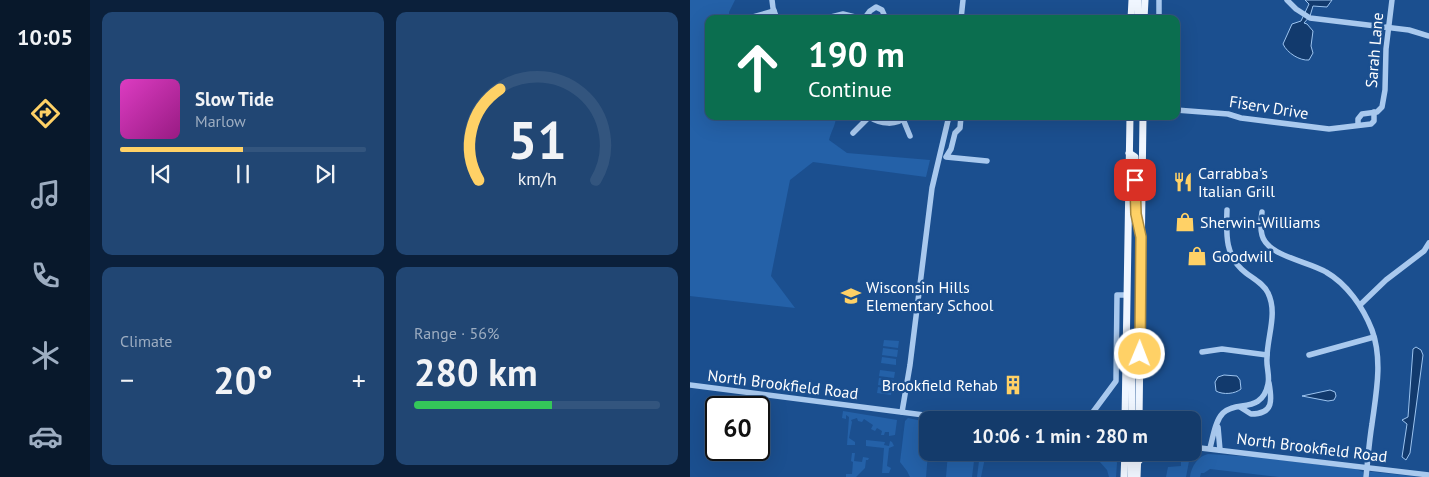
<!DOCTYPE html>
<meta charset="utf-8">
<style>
:root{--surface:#143b6b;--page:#214673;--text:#f1f3f6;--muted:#9dadc1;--line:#33557e;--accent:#ffd166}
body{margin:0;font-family:"PT Sans",sans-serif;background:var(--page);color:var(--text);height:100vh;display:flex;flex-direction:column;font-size:19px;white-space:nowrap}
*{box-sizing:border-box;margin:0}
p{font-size:16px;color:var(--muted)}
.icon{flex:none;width:28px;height:28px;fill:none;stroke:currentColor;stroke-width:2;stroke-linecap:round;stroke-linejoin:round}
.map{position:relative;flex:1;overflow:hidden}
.details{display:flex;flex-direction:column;gap:12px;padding:12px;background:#0b203b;width:600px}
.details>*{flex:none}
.top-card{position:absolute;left:15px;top:15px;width:475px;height:105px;border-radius:10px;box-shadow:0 5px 20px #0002,0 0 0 1px var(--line);background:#0b6e4f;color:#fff;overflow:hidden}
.speed{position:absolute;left:15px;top:396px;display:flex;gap:10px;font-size:25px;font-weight:700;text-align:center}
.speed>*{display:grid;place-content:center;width:65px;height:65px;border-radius:50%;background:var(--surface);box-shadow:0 5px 20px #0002,0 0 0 1px var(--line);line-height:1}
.speed .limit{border:2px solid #111;border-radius:8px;background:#fff;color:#111}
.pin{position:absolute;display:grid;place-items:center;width:42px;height:42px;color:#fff;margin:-21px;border-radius:10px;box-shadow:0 2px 8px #0006}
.me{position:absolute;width:55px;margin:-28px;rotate:1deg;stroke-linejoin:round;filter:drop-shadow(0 0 4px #0008)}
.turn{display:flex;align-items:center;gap:18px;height:105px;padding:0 20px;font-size:22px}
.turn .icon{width:65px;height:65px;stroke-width:2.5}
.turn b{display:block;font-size:35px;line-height:42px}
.big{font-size:38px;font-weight:700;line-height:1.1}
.details .tile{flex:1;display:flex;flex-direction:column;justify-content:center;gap:8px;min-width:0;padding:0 18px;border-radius:10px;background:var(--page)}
.details .dial{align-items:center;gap:0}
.dial svg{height:130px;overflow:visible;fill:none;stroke:var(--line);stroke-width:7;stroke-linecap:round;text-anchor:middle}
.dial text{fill:var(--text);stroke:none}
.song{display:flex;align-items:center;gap:15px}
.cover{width:60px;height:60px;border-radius:8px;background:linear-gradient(135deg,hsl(310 70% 55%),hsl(310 70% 35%))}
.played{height:5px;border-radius:2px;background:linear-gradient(90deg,var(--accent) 50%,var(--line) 50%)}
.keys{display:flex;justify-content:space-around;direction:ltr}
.heat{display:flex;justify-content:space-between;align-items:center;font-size:28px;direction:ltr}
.charge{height:8px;border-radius:4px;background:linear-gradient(90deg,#34c759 56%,var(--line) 0)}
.details .tiles{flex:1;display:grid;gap:12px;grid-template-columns:repeat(2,1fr)}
.trip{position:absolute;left:229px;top:411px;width:282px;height:50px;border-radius:10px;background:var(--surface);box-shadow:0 5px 20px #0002,0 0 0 1px var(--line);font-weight:700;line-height:50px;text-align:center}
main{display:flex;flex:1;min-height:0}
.dock{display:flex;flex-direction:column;width:90px;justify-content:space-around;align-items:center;background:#08182b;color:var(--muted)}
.dock .icon{width:35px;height:35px}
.dock .on{color:var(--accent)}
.dock b{font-size:22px;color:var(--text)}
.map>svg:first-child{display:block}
.green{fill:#2461a8}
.water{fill:#123a6d;stroke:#9cc4f0}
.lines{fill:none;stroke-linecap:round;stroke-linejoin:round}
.minor{stroke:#a9c9ee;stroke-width:5.5}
.major{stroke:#f0f6ff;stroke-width:7}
.route-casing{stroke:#a68842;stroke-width:12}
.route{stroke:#ffd166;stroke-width:9}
.labels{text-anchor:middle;stroke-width:5;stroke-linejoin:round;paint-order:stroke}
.street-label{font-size:16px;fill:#fff;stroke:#1b4f8f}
.poi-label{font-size:16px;fill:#fff;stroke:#1b4f8f;text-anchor:start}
</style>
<main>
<nav class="dock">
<b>10:05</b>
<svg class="icon on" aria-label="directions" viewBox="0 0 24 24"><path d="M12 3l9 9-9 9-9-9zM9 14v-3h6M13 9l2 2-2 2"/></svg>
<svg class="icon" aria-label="music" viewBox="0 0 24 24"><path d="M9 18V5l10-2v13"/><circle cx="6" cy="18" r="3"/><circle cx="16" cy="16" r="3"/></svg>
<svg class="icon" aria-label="phone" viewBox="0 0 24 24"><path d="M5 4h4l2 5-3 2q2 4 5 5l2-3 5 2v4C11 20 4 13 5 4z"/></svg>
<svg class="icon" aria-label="climate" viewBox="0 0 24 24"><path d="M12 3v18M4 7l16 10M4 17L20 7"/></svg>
<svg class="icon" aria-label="car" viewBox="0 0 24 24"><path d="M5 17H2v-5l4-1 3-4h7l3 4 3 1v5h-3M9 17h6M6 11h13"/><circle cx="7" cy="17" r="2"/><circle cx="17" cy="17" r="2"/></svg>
</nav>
<section class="details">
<div class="tiles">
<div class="tile">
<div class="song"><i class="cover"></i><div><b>Slow Tide</b><p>Marlow</p></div></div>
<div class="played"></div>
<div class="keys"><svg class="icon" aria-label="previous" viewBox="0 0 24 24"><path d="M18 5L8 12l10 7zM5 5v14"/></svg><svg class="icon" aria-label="pause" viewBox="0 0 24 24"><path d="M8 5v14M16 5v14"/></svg><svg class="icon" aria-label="next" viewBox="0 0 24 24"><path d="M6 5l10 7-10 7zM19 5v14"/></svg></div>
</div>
<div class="tile dial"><svg viewBox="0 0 100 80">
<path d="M14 69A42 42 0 1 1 86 69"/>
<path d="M14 69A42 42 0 0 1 27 13" stroke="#ffd166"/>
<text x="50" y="56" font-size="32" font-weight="700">51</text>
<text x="50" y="72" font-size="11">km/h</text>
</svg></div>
<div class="tile"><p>Climate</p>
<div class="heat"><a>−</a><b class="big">20°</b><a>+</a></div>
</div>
<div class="tile"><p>Range · 56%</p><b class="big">280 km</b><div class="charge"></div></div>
</div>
</section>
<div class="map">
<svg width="739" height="477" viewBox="0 0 739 477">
<rect width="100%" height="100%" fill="#1b4f8f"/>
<!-- green -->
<g class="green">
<path d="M0,0H45L39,12V19H19V116H146C146,125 141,131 139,140L157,153L240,160L236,177L123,162L100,180L81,276L105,308L0,296Z"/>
<path d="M194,340L209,341L208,348L193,346Z"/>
<path d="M193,348L208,350L207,357L192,355Z"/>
<path d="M192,357L206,359V365L191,363Z"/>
<path d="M190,370L205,372L204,378L189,376Z"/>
<path d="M189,378L204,380L203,387L188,385Z"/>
<path d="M188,387L202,389L201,395L187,393Z"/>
<path d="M153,411L207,420L205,435L199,436V432H195L194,435H191L192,431L187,428L185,431L181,429L183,425L174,419L172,422L168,421L167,418L161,420L162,422L159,438L165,442V445H157L159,417L156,415V419L152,418Z"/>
<path d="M218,418L237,422L238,453L236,477H220L217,471L210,462L215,421Z"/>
<path d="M176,440L195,442L194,445L199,446L200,441L202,442L204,446L199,448L197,466L201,468L199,473H192L194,448L176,446Z"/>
<path d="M162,453H165L164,461L172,462L173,457L179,458L178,460H176L175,468L166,477H156V474H162L163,462L161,461Z"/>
<path d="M258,453H267L266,460L277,461L279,453H285L282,477H256Z"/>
<path d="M290,453H296L291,477H287Z"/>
<path d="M402,453H425L427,463L426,477H419L417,470Z"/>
<path d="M483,453H497L500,456L496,477H476L478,467L491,466V462L482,460Z"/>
<path d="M518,454L566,457L666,469L673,472V477H589L520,469L514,473H511L510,477H500C501,467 508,456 518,454Z"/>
<path d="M680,472H684L730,477H678Z"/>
</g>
<!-- water -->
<g class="water">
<path d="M615,0H642L637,7L623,6L620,16L614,23L617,24L623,31L621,46L623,53L619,60C610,61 597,53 593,44L602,24L611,21L619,4Z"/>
<path d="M726,347L731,350L733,355L720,453L716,460L712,457L717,424L712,420L718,417L723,349Z"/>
<path d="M534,375L547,376L550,380L551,389C545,394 533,395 526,391L525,382L528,377Z"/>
<path d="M640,390L645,392L646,396L644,400L638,401L612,396Z"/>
</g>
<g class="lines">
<!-- minor -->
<g class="minor">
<path d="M82,0L83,8L87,19"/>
<path d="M597,0L606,9L620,18L719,30L739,36"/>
<path d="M63,17L84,11"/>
<path d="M133,19L153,14L173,19"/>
<path d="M174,19L180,11L186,7L192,10L196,19"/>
<path d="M271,19L273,0"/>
<path d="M469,19V0"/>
<path d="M486,110L538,114L551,118L639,129L681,124L684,121V112"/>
<path d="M178,116C191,125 206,126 218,116"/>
<path d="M271,116L270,128L265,133L261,149L256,157L297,161"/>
<path d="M213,119L220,136"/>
<path d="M668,125V119L672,114L687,112L692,107L695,90L696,49L702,0"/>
<path d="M163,133L179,117"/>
<path d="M572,212C571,219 570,228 572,235C577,256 618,261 636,272C657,284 673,307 682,330C693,360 686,394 682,424C679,442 678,459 676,477"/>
<path d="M670,305L696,280L734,251L739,243"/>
<path d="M512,352L532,349L577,355"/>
<path d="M619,355L684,337"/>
<path d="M0,385L273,420"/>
<path d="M550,407L561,414C584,414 582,400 579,383"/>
<path d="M212,412L220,365L242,188L259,116"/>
<path d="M392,417H397L403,412L426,381L427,295H437"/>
<path d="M528,427L530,450"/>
<path d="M502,447L739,475"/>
<path d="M520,448C523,437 525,421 533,413C546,400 572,414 578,384C580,376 576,366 577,358C577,337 588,313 578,293C574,284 564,279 556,273C535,257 536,235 537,210"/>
</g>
<!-- major -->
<g class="major">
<path d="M448,0V19"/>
<path d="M441,19L442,0"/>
<path d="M454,19L455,0"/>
<path d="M439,153L445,157V192L448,222"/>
<path d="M441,338L442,366V420"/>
<path d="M435,420L440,116"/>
<path d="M449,420L453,116"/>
<path d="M447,463L457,452"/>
<path d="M434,477L435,452"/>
<path d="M441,477V452"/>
<path d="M447,477L448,452"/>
</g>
</g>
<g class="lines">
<defs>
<path id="route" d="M445,180L446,214L451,237L450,354"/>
</defs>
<!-- route casing -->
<use href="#route" class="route-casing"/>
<!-- route -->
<use href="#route" class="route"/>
</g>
<!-- icons -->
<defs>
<symbol id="restaurant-bare" viewBox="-9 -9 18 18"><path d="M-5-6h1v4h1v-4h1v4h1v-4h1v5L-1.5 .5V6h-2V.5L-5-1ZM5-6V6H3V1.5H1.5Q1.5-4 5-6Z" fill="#ffd166" stroke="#1b4f8f" stroke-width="2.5" paint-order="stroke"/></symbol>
<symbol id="shop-bare" viewBox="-9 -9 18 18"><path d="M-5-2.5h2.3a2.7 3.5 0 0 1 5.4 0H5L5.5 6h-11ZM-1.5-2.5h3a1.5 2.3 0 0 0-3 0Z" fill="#ffd166" stroke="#1b4f8f" stroke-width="2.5" paint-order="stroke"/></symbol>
<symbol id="school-bare" viewBox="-9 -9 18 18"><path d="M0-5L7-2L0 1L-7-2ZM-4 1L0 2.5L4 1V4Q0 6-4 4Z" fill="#ffd166" stroke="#1b4f8f" stroke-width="2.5" paint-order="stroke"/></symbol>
<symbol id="building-bare" viewBox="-9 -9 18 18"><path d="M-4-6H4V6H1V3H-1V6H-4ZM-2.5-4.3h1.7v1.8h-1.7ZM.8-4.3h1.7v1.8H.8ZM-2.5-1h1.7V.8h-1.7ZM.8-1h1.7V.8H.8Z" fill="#ffd166" stroke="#1b4f8f" stroke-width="2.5" paint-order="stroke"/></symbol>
</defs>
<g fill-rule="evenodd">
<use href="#restaurant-bare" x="479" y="168" width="28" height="28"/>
<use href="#shop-bare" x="481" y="208" width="28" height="28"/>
<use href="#shop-bare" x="493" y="242" width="28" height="28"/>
<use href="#school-bare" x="147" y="282" width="28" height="28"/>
<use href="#building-bare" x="309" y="371" width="28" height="28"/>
</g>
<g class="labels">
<!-- street labels -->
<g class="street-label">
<text transform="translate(684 50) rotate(-85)" y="6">Sarah Lane</text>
<text transform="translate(579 107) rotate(9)" y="6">Fiserv Drive</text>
<text transform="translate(93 384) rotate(7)" y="6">North Brookfield Road</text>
<text transform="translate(622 447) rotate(7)" y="6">North Brookfield Road</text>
</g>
<!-- poi labels -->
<g class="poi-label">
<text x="508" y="179">Carrabba's<tspan x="508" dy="18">Italian Grill</tspan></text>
<text x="510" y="228">Sherwin-Williams</text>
<text x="522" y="262">Goodwill</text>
<text x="176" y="293">Wisconsin Hills<tspan x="176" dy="18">Elementary School</tspan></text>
<text x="308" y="391" text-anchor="end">Brookfield Rehab</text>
</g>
</g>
</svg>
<div class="speed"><div class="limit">60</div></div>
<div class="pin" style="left:445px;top:180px;background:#d93025"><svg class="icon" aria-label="arrive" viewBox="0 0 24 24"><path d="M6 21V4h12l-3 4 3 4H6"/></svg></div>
<svg class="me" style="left:450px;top:354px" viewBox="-20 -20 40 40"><circle r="17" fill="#ffd166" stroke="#fff" stroke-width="3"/><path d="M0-11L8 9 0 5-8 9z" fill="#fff"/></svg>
<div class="trip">10:06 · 1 min · 280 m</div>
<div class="top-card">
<div class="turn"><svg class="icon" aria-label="ahead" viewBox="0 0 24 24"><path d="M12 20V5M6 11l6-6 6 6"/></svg><div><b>190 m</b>Continue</div></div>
</div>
</div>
</main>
